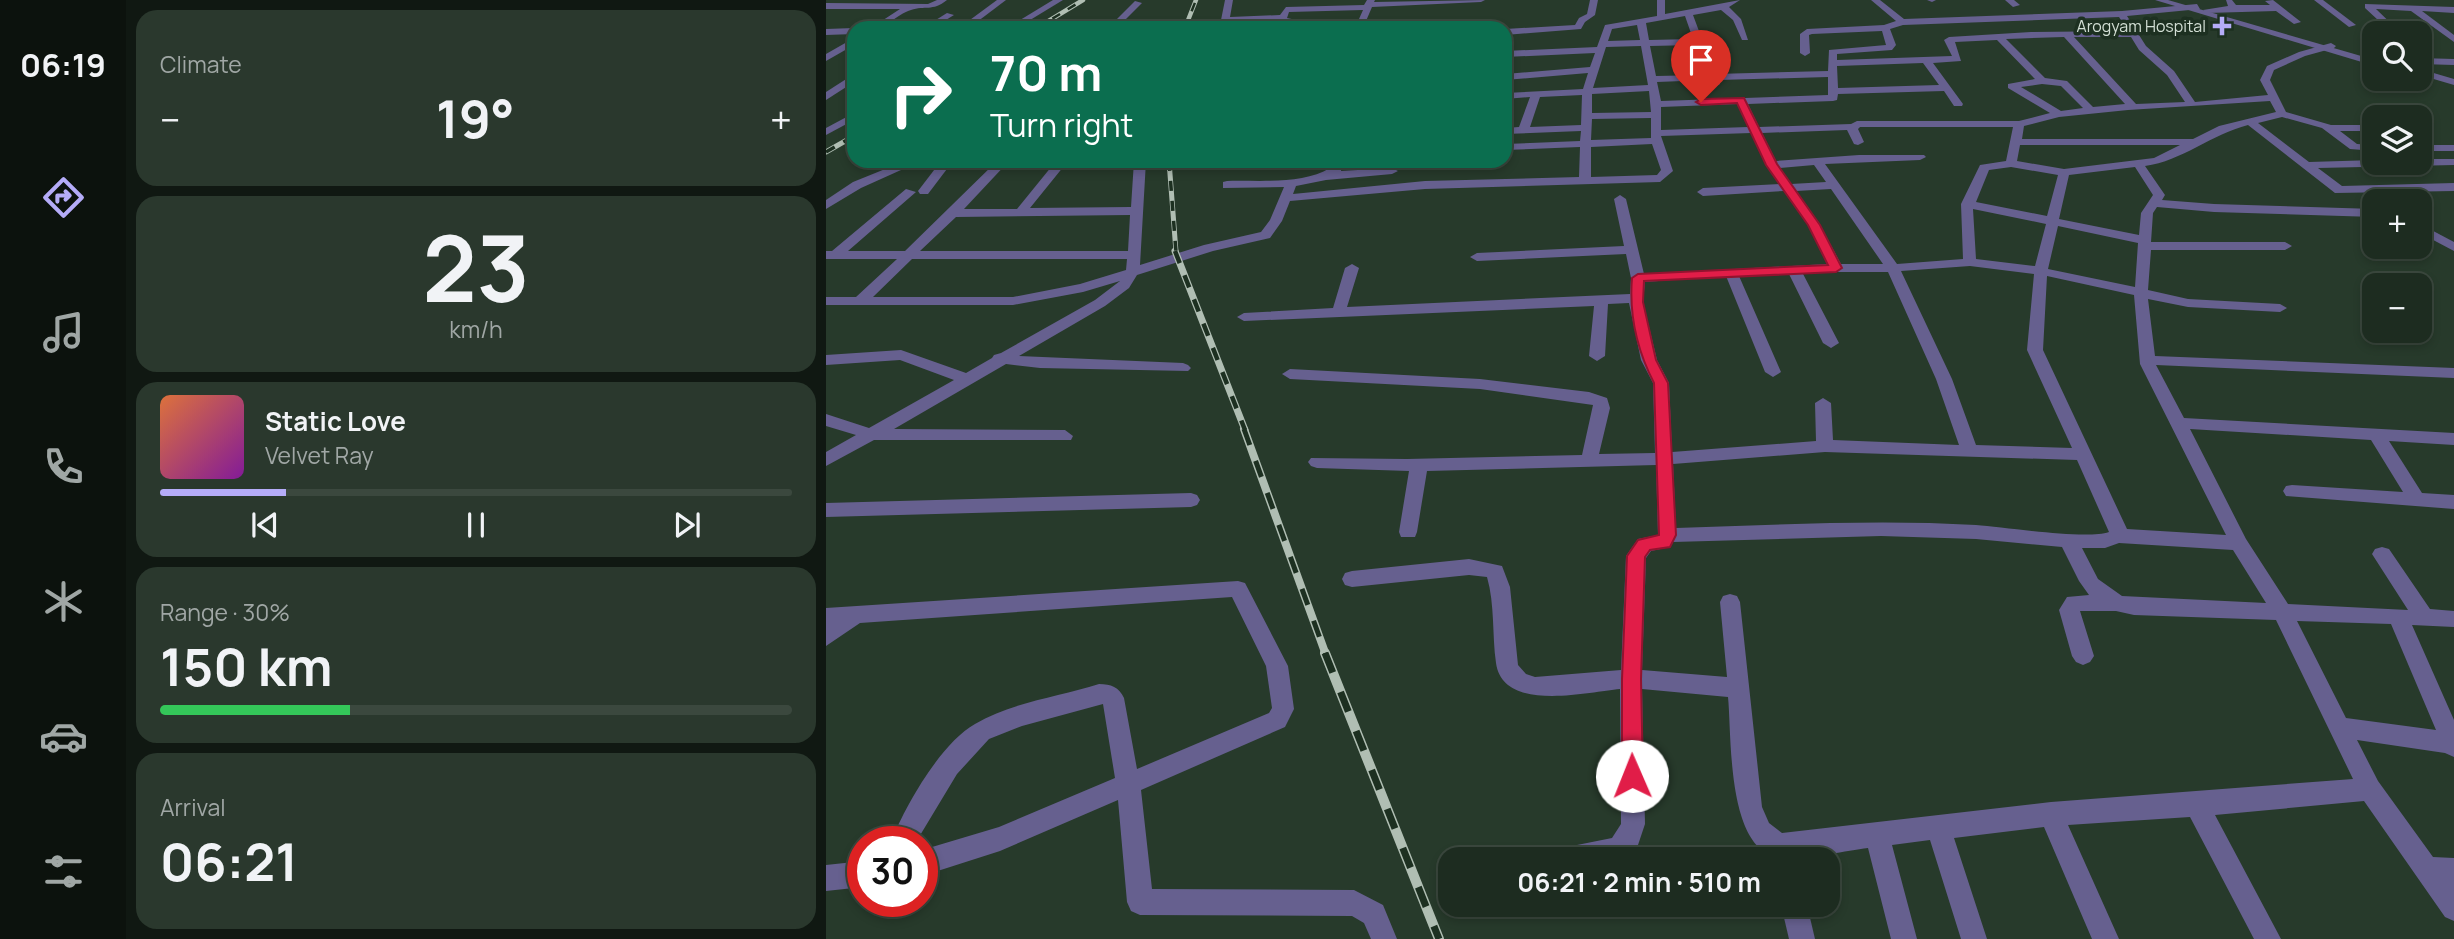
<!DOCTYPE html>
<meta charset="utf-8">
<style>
:root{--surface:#1d2c20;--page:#2a382d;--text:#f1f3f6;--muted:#a0a7a5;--line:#3b483e;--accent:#b5acf8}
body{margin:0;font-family:Manrope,sans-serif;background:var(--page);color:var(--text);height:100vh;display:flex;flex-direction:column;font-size:26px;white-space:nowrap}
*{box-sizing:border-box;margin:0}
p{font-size:23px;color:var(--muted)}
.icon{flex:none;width:38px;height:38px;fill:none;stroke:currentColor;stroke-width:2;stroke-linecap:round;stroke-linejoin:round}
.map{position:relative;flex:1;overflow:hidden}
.panel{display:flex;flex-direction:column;gap:10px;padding:10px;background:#101812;width:700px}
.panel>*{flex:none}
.guide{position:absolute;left:21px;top:21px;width:665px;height:147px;border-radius:21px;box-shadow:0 4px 10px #0003,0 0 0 2px var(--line);background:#0b6e4f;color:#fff;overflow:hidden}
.buttons{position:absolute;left:1536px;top:21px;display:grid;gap:14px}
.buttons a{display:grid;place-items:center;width:70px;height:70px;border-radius:14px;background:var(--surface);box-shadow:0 4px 10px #0003,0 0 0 2px var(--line);font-size:35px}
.speed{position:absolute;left:21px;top:826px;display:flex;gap:14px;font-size:35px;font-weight:700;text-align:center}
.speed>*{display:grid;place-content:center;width:91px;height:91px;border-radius:50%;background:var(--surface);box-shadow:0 4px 10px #0003,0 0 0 2px var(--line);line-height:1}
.speed .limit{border:10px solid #d22;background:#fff;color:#111}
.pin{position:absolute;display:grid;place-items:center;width:60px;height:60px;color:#fff;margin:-72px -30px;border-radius:50% 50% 50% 0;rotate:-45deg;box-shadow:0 0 7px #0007}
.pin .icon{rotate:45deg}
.me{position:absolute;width:77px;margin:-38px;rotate:359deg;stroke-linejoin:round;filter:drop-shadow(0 0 5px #0008)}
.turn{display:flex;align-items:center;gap:24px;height:147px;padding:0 28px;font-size:32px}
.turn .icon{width:91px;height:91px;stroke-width:2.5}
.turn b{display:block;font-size:49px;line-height:60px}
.big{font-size:52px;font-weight:700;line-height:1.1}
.panel .tile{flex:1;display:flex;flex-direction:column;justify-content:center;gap:10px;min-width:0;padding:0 24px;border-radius:21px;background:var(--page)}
.panel .dial{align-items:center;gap:0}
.dial b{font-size:91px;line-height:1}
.song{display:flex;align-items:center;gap:21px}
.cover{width:84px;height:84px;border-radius:10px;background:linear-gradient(135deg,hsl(20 70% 55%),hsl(290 70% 35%))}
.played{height:7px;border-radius:4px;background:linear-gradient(90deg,var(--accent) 20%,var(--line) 20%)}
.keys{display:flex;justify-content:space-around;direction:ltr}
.heat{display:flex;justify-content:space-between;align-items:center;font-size:38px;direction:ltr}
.charge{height:10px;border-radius:5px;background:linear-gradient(90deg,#34c759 30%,var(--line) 0)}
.trip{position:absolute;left:612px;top:847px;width:402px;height:70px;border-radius:21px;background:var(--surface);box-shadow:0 4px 10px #0003,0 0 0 2px var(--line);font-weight:700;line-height:70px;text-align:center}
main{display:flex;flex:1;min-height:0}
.menu{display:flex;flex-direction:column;width:126px;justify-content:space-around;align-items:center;background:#0c120d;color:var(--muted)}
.menu .icon{width:49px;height:49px}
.menu .selected{color:var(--accent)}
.menu b{font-size:32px;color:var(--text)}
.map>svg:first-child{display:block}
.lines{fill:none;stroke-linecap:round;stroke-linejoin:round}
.minor{fill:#66608f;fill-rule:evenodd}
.tertiary{fill:#66608f;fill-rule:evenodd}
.rail-far4-casing{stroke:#b0beb3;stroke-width:4.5}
.rail-far3-casing{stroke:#b0beb3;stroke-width:5}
.rail-far2-casing{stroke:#b0beb3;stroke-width:7}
.rail-far1-casing{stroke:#b0beb3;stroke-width:8}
.rail-casing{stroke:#b0beb3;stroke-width:10}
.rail-far4{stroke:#1d3021;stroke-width:2.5;stroke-dasharray:9;stroke-linecap:butt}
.rail-far3{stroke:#1d3021;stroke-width:3.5;stroke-dasharray:10;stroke-linecap:butt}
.rail-far2{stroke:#1d3021;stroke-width:4.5;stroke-dasharray:13;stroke-linecap:butt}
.rail-far1{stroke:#1d3021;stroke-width:5;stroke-dasharray:17;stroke-linecap:butt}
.rail{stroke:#1d3021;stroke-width:7;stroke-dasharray:21;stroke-linecap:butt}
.route{fill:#e11d48;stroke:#92132f;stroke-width:2}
.poi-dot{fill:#b5acf8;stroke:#1d3021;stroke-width:2.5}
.labels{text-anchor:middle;stroke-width:7;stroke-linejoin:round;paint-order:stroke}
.far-poi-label{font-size:16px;fill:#d3dfd5;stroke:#1d3021;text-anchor:end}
</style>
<main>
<nav class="menu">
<b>06:19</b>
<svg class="icon selected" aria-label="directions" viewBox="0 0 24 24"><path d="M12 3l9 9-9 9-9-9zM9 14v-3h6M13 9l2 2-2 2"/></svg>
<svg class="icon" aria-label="music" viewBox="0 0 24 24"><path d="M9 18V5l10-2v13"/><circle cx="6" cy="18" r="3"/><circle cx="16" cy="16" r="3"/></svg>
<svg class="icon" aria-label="phone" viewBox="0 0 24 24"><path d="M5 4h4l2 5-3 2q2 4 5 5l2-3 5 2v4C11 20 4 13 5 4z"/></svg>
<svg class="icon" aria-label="climate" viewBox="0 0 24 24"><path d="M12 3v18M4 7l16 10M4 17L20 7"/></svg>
<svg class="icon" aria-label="car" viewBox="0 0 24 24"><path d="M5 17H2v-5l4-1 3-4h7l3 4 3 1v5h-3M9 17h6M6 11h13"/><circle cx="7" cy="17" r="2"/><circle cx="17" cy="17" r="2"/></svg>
<svg class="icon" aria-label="filters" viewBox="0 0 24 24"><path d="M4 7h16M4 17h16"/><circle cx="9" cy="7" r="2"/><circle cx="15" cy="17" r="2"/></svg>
</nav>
<section class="panel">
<div class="tile"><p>Climate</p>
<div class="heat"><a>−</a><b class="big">19°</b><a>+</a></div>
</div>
<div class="tile dial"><b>23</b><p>km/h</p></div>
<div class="tile">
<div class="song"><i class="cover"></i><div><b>Static Love</b><p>Velvet Ray</p></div></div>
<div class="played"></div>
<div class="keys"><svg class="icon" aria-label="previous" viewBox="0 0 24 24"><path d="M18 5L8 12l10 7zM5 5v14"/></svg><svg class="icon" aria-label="pause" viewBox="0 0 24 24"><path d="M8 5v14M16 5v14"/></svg><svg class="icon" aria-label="next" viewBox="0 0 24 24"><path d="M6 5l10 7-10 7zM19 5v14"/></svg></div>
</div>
<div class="tile"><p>Range · 30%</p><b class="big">150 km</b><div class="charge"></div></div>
<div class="tile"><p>Arrival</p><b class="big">06:21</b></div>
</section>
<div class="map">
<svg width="1628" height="939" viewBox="0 0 1628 939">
<rect width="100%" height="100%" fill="#273a2b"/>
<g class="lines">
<!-- minor -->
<g class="minor">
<path d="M111,0H121C106,12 99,5 85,10C69,15 62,28 45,28L74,9H0V3L102,4Z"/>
<path d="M171,0H180L143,28H133Z"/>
<path d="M227,0H237L191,28H181Z"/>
<path d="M399,0H407L404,17L454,15L460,7L538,5L541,0H549L548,2L659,0L655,2L546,7L537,28H529L537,10L463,12L461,18L475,21V28H467V25L452,20L402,22L398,28H390L395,20Z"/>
<path d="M764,0H772L769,15L759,22L755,29L679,35V29L749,25L753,18L761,14Z"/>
<path d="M831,0H839V14L914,0L903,7L915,19L922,40H916L907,20L895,10L867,15L889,74L1002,71L1003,50L1060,45L1056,31L986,34L983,35L984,53L979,56L974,53V34L981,29L1058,25L1070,21L1045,0H1054L1078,19L1296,11L1371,4L1374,9L1301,16L1320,46L1348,71L1369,102L1442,95L1434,80L1441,66L1473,52L1505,43L1510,46L1508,48L1479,56L1448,70L1444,80L1460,112L1505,125H1549V131H1514L1531,144L1549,145V151L1524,149L1496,128L1456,117L1432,123L1483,162L1549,160V163H1594V159H1628V165L1492,168L1516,186L1628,183V191L1509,193L1422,125C1386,134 1356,161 1319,166L1339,195L1336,200L1388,204L1549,209V217L1388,212L1331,207L1327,213L1325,242H1459L1466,246L1459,250H1325L1322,290L1362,299L1454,304L1461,308L1454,312L1362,307L1322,299L1329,356L1628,368V378L1330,365L1358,418L1628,433V445L1563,441L1596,493L1628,495V509L1460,496L1457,491L1460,486L1466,485L1577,492L1545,440L1364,429L1420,539L1462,604L1582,610L1546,554L1549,549L1556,547L1563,549L1604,609L1628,611V627L1586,625L1628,720V757L1619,753L1531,740L1552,781L1607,857L1628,858V921L1619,917L1538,801L1389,815L1455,939H1428L1364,817L1242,825L1293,939H1266L1218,827L1128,838L1161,939H1135L1104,840L1066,845L1091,939H1065L1042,848C1018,851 979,860 956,858C900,854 906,737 902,697L816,689L819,824L811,848L798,859H723L726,850L786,838L795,824L794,689C761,692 677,713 670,663C666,635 669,605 661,577L643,575L526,587L519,585L516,579L519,573L526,571L643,559L676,566L684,587L692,665L700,674L709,677L795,670L800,556L812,539L832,535L830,465L601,471L591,532L589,537H575L573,532L583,471L491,468L485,466L482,462L485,458L581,459L756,455L767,405L654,389L464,379L456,374L464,369L654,379L763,392L781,398L784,408L773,454L829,453L827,383L815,360L803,303L782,304L779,356L771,361L763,356L768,306L418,321L411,317L418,313L507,308L519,268L526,264L533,268L521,307L804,294L805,278L800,254L651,261L644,257L651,253L798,246L788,199L794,195L800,199L818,274L1001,264L982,225L958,191L877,196L871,192L877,188L954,184L940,165L925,133L835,136L847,171L834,182L599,189L464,201L456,221L444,238L387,251L311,275L303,288L279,306L193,356L357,363L362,365L365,368L362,371L214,368L180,364L68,429L239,430L247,436L245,440H48L0,466V452L30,435L0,426V414L43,428L128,380L74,360L0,365V355L75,350L140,373L166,358L168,355L175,353L269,300L294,281L257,292L187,305H0V297H30L71,259H0V251H6L80,189L90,192L22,251H79L171,161H183L138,209H191L230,161H242L204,208L305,207L308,161H320L314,265L378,245L435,232L444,220L458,187L397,188V182L401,181C433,180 476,185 504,168L505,161H517L515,171L566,168L572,171L566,174L500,180L470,186L467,194L599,181L753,177L754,147L679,150V144L754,141L755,131L679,134V128L693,127L704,97L679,99V93L757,89L762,73L679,80V74L764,67L769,53L679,57V51L771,47L779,25L831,16ZM859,16L867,39L823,40L820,23ZM1293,17L1302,31L1205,32L1123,37L1118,40L1126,56L1011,60V54L1066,50L1070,45L1064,29L1077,25ZM811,25L814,40L782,41L786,29ZM1238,37L1299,104L1267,107L1241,81L1219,78L1180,39ZM1248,37H1305L1313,50L1341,75L1359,102L1310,104ZM1171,40L1209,79L1182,84V88L1224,113L1193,121H1031L1025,124L933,127L922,104L1007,101L1011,100L1012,94L1118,91L1128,106H1136L1137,104L1107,63L1135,61L1129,42ZM869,45L878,75L830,76L824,46ZM815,46L822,85L767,88L780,47ZM1097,63L1113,85L1012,88L1011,66ZM1002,77V95L835,101L831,82L883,80L885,86L889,87L894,84L893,80ZM1216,84L1235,86L1257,108L1235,111L1195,87ZM823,91L825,112L766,113V94ZM756,95L755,125L704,127L714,97ZM1444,101L1450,112L1393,126L1367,139H1196L1198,126L1233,117L1302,110ZM912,104L922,127L835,130V107ZM825,118V138L765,140L766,119ZM1034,127H1187L1180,161L1154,165L1135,204L1137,259L1071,264L999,164L1094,160L1100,157L1098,155H1033L950,161L936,133L1021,130L1028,144L1032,145L1038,142L1032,129ZM826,144L835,170L831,175L765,177V147ZM1194,145H1354L1328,158L1238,169L1191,161ZM988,165L1000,182L965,184L954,168ZM1185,167L1232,175L1221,216L1150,202L1163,170ZM1309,167L1327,195L1315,213L1313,235L1233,219L1243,175ZM1005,189L1057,264H1015L994,225L970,191ZM1147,209L1220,224L1209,266L1150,259ZM304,215L302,251H94L130,217ZM1232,226L1312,243L1309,287L1222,269ZM86,259H301L300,270L254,284L187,297H47ZM1144,266L1208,274L1201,350L1246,448L1150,445L1126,379L1075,271ZM962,272L997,343L1005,348L1013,343L976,272H1062L1110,379L1133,445L1007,440L1005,403L997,398L989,403L990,441L846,452L843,383L831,360L817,302L819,282L900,276L939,372L947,377L955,372L913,276ZM1221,276L1308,295L1314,364L1400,535L1301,529L1217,350ZM999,452L1251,460L1283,532C1259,540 1179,527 1150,525C1050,519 950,525 850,528L847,464ZM1055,536L1150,539L1236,547L1253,581L1263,595L1241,597L1233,610L1246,656L1250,662L1257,665L1264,662L1268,656L1254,611H1290L1308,615L1450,620L1527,779L1225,802L956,833L943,823L936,807L914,602L911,596L904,594L897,596L894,602L901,677L816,670L820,558L825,551L844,547L847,542ZM1293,543L1407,550L1440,603L1296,596L1272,579L1256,548H1279ZM1471,621L1565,624L1610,730L1520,718Z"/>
<path d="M1101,0H1110L1106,2Z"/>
<path d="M1179,0H1188L1194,5L1187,7Z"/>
<path d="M1400,0H1406L1410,5H1444L1439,1L1447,0L1475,22L1468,24L1450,11L1381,13L1377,10L1402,6Z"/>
<path d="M1488,0H1497L1530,25L1523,27Z"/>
<path d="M309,1L316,3L291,28H282Z"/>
<path d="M1539,4L1628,7V13L1596,11L1628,35V42L1585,11L1550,9L1575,33H1566L1539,8Z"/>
<path d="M121,13L128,15L107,28H97Z"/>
<path d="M28,28V34L0,35V29Z"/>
<path d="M28,38V45L0,61V54Z"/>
<path d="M1594,58L1628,59V65L1594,64Z"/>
<path d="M28,74V82L0,100V92Z"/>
<path d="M28,113V120L0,135V128Z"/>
<rect x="1594" y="145" width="34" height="6"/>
<path d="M79,161H95L35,188L0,209V200L27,182Z"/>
<path d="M115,161H127L102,194H94L92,191Z"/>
<path d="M1594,224L1628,242V251L1594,233Z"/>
<path d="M365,493L371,495L374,500L371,505L365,507L0,517V503Z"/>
<path d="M412,581L419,583L462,666L468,709L459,727L315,790L326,889L528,890L557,905L571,939H545L538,923L526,916L314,915L305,911L301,902L292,800L174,851L96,876V850L173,827L289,778L277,704L196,726L163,739L131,774L90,842H65C79,806 115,743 149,724C186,702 233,697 273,684C285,684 293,687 298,698L311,769L443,713L446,708L440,666L406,597L34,623L0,646V608Z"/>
<path d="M37,861V887L0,891V865Z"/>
<path d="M955,905H981L989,939H963Z"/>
</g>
<!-- tertiary -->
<g class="tertiary">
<path d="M1329,0H1342L1549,60V66Z"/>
<path d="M1594,69L1628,79V85L1594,75Z"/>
</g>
<defs>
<g id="rail-far4">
<path d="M211,28L257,0"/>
<path d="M359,28L370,0"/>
</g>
<g id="rail-far3">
<path d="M0,152L28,136"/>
<path d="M343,161L350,252"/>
</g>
<path id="rail-far2" d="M349,251L419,430"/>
<path id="rail-far1" d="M418,429L500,655"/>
<path id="rail" d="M499,653L613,939"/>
</defs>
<!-- rail-far4 casing -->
<use href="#rail-far4" class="rail-far4-casing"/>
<!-- rail-far3 casing -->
<use href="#rail-far3" class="rail-far3-casing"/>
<!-- rail-far2 casing -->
<use href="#rail-far2" class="rail-far2-casing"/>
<!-- rail-far1 casing -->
<use href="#rail-far1" class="rail-far1-casing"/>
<!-- rail casing -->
<use href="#rail" class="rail-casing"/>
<!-- rail-far4 -->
<use href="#rail-far4" class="rail-far4"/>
<!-- rail-far3 -->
<use href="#rail-far3" class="rail-far3"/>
<!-- rail-far2 -->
<use href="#rail-far2" class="rail-far2"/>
<!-- rail-far1 -->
<use href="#rail-far1" class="rail-far1"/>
<!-- rail -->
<use href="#rail" class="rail"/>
</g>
<!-- route -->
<path class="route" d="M918,98L951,164L994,225L1016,268L1010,272L818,281L817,302L830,360L842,383L850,535L844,547L824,550L819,557L815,679L817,776L814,783L806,786L799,783L796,776V679L801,556L812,540L833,535L828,383C811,350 803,314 806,278L812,274L1002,265L982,225L940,165L911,103L875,105L870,102L875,99Z"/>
<!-- markers -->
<path class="poi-dot" d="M1392.5 15.5h7v7h7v7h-7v7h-7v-7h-7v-7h7z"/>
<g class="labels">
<!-- far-poi labels -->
<g class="far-poi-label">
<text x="1380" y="32">Arogyam Hospital</text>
</g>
</g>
</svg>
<div class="buttons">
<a><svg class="icon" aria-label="search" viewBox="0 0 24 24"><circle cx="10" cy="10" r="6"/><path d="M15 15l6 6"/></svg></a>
<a><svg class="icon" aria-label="layers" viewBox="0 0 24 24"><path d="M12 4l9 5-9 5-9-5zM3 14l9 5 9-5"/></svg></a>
<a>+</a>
<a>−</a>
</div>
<div class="speed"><div class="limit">30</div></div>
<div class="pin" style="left:875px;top:102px;background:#d93025"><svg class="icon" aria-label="arrive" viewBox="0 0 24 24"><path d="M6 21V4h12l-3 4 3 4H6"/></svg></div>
<svg class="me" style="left:806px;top:776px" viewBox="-20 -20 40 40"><circle r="19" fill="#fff"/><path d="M0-13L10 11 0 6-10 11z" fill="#e11d48"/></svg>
<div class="trip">06:21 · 2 min · 510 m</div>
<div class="guide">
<div class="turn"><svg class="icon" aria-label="right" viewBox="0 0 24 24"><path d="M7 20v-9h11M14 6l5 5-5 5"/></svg><div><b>70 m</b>Turn right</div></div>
</div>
</div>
</main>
